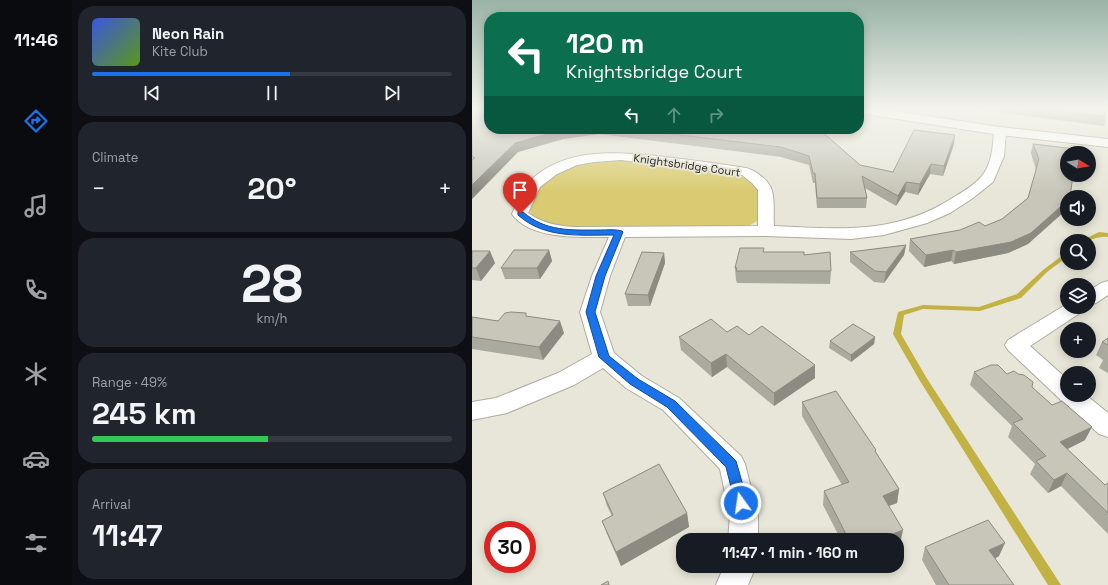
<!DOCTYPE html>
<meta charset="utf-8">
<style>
:root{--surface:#171b24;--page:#20242c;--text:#f1f3f6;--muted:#9ea1a6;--line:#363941;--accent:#1a73e8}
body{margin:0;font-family:"Space Grotesk",sans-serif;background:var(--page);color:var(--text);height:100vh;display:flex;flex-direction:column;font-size:15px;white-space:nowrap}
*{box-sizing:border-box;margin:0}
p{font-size:13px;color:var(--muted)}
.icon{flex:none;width:22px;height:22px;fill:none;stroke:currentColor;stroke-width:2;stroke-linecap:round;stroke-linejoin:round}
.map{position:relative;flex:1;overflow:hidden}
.side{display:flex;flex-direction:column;gap:6px;padding:6px;background:#0d0f14;width:400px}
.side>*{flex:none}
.hud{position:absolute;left:12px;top:12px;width:380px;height:122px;border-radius:16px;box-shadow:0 2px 10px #0003;background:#0b6e4f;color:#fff;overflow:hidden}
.needle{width:26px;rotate:101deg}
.tools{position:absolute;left:588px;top:146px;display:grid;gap:8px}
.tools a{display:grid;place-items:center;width:36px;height:36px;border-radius:50%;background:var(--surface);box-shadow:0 2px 10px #0003;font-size:20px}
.speed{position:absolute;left:12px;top:521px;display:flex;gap:8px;font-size:20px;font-weight:700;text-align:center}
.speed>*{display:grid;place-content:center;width:52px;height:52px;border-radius:50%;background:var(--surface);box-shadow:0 2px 10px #0003;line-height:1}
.speed .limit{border:6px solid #d22;background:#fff;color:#111}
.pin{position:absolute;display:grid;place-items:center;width:34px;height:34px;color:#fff;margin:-41px -17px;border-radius:50% 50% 50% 0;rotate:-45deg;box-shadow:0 0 4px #0007}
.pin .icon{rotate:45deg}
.me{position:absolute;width:44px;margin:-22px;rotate:346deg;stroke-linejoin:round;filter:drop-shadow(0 0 3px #0008)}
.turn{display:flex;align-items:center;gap:14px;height:84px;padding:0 16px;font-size:18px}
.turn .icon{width:52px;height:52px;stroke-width:2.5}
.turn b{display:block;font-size:28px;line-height:34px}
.lanes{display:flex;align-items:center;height:38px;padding:0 16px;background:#0003;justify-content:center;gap:20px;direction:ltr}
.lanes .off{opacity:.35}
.big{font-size:30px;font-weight:700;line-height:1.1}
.side .widget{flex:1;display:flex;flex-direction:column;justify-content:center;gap:6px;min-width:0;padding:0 14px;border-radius:16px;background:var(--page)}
.side .dial{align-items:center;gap:0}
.dial b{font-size:52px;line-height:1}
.song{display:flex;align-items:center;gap:12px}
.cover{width:48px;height:48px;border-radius:6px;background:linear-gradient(135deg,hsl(230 70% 55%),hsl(90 70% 35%))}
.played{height:4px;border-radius:2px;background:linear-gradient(90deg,var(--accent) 55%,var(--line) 55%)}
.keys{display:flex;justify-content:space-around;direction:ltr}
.heat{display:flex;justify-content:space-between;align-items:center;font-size:22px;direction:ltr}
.charge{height:6px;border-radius:3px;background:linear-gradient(90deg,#34c759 49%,var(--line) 0)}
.trip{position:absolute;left:204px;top:533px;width:228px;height:40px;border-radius:16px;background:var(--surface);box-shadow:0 2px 10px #0003;font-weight:700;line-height:40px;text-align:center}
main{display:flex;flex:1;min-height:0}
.tabs{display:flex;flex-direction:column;width:72px;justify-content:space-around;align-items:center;background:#090b0e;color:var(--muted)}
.tabs .icon{width:28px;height:28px}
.tabs .selected{color:var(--accent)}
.tabs b{font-size:18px;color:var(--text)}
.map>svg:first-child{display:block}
.green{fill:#dacb72}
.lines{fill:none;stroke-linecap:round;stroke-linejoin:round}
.stream{fill:#c2b143;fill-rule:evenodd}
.minor-casing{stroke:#aeac9f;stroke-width:2}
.tertiary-casing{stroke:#aeac9f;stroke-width:2}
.minor{fill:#fff;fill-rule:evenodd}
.tertiary{fill:#fff;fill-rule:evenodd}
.wall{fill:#abaa9e}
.shaded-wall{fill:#8b8b81}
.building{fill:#c7c6b8;stroke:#8b8b81}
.route{fill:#1a73e8;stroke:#114b97}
.labels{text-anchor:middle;stroke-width:4;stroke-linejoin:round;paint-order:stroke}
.far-street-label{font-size:11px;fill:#272621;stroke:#e7e6d8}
</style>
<main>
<nav class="tabs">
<b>11:46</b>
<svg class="icon selected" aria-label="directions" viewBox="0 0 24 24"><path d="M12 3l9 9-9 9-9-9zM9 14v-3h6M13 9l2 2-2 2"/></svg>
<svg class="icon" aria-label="music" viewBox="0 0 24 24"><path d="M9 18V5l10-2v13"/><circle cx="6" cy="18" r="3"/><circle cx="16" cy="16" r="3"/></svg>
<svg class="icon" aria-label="phone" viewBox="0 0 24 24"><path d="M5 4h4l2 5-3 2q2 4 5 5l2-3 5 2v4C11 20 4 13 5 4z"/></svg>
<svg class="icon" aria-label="climate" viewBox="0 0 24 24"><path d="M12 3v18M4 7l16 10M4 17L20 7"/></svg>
<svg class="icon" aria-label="car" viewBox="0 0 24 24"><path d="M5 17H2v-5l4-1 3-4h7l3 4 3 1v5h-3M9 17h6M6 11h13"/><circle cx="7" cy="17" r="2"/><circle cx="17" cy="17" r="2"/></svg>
<svg class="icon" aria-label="filters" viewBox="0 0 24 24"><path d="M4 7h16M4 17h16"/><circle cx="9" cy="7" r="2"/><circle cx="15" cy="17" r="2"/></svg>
</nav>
<section class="side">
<div class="widget">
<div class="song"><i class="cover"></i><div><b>Neon Rain</b><p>Kite Club</p></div></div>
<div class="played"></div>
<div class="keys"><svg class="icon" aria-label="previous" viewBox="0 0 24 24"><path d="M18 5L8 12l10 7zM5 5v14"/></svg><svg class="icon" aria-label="pause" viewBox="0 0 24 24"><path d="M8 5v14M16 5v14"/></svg><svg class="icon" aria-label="next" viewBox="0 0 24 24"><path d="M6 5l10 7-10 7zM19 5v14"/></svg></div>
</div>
<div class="widget"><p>Climate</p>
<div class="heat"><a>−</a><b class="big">20°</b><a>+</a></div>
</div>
<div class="widget dial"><b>28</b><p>km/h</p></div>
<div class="widget"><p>Range · 49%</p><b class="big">245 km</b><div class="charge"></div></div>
<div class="widget"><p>Arrival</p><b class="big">11:47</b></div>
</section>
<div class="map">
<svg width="636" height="585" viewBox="0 0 636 585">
<rect width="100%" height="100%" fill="#e7e6d8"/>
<!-- green -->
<path class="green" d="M124,160H152L271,177L288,190L289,194L285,221L278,225L257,229L102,228L69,222L60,217C59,213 57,208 58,205C58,202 60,199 61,196C73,173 100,165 124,160Z"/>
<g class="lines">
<!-- stream -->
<g class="stream">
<path d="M627,232L636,233V237C625,236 620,241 609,241Z"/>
<path d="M595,252V257L575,272L549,298L508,311L451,309L432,315L429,334L454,377L589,585H576L448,381L421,334L426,312L451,305L507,307L545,294L571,270Z"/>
</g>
<defs>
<g id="minor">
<path d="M528,127L532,128L534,131L532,156L521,182L501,198L478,213L455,223L412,235L379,239L294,236L153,237L138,276L128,312L142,353L170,376L207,398L269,456L273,464L286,516V540H256L258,516L248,469L191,410L154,388L131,368L102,385L35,413L0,420V402L24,398L86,373L120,354L108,312L120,276L137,237C109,237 58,240 40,214C45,204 50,190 57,182C95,144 154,153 202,158C226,161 250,164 274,168C283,170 298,181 300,191C303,201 301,215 302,226C368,229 424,235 482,197C491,192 502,185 509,177C520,165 521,146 522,131L524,128ZM149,160L270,175L280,183L286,190V226L102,227C85,226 70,223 56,213L68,187L85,174L105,165L122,162Z"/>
<path d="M636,281V295L624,303L617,305V291L629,283Z"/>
<path d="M595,304V307H614L611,311L558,346L595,379V395H614L636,413V437L627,434L590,401L536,350L533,345L536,340Z"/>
<path d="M252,566H284L276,585H244Z"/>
</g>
<path id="tertiary" d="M387,109H410L528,127L636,139V147L528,135L387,113Z"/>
</defs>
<!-- minor casing -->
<use href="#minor" class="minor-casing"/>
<!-- tertiary casing -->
<use href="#tertiary" class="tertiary-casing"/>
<!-- minor -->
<use href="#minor" class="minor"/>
<!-- tertiary -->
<use href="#tertiary" class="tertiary"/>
</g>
<!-- wall -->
<g class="wall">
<path d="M0,109L17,129H347L388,165L421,172L482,144L471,176L458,174L446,195L433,192L424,206L393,188L395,198L394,208H345L343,183H341L337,165L309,157L127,134L91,139L46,152L0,199Z"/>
<path d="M503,109H632L634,117L632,126Z"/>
<path d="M561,144L594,210L556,244L536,253L482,264L479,261L452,267L437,251L438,239L513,226L530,219L556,198L564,170L559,153Z"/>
<path d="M434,245L432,255L412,283L402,282L378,262V252Z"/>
<path d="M77,250L80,261L68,279H33L29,268Z"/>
<path d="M0,251L23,263L9,281L0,280Z"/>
<path d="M292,252L332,255L359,271L358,284L265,283L264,280L263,268Z"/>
<path d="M192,253L193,263L178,306H156L153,294Z"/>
<path d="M55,316L92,333L71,360L0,349V317L26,321Z"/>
<path d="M255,332L277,335L343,365V378L302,406L255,367L240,377L209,350L207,337Z"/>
<path d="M403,337L402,344L379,362L357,348L358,341Z"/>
<path d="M636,338V373L627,368L631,360L624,355L630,342Z"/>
<path d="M502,372L535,374L560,387L613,440L595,449L633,485L636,483V534L589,486L576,493L558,474L563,464L536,437L540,426L498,385Z"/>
<path d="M330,402L404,450V453L427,489L425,503L417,506L428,544L425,540H369L351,505L352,491L370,485L330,416Z"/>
<path d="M131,493L215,513L217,527L149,566L135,534L130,521L140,516L135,506Z"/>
<path d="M453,547L527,556L523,559L542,585H464L450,560Z"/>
</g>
<!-- shaded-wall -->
<g class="shaded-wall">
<path d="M98,129H126L127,134L91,139L46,152L0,199V185L43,143L89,130Z"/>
<path d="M483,135L482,144L471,176L472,166Z"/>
<path d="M459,164L458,174L446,195L448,184Z"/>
<path d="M434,182L433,192L424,206L426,196Z"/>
<path d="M595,201V206L594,210L556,244L536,253L482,264L484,252Z"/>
<path d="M434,245L432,255L412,283L414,272Z"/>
<path d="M77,250L80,261L68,279L65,268Z"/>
<path d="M481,250L479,261L452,267L454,255Z"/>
<path d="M18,251L23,263L9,281L4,268Z"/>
<path d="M192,253L193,263L178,306L176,295Z"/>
<path d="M88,321L92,333L71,360L67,347Z"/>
<path d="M403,337L402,344L379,362V355Z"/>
<path d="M254,354L255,367L240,377L239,363Z"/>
<path d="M343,365V378L302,406V393Z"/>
<path d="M620,427L613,440L582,456L588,442Z"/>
<path d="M595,473L589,486L576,493L582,480Z"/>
<path d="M427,489L425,503L408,509L411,496Z"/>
<path d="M215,513L217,527L149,566L144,552Z"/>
<path d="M431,530L428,544L425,545V540H405Z"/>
<path d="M533,543L527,556L512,564L517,550Z"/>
</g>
<!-- building -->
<g class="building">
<path d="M0,109H17V129H98L89,130L43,143L0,185V160L3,158L0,156Z"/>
<path d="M568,109H632L634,117Z"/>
<path d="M158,129H347L388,165L421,172L442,130L483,135L472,166L459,164L448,184L434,182L426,196L390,176L395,198H345L343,173H341L337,156L309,147Z"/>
<path d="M561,144L604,149V153H595V175H601L598,197H595V201L559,233L539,242L484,252L481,250L454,255L438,239L488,230L507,222L513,226L530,219L556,198L567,159Z"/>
<path d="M434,245L414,272L403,271L378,252Z"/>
<path d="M268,248H292L291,252H332V255L358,252L359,271H264L265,268H263Z"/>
<path d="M42,250H77L65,268H29Z"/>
<path d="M0,251H18L4,268H0Z"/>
<path d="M170,252L192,253L176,295L153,294Z"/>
<path d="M39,312L54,313V316L88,321L67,347L0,337V317L26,321L33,313Z"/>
<path d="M239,319L255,332L265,326L277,335L290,326L343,365L302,393L254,354L239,363L207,337Z"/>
<path d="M381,324L403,337L379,355L358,341Z"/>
<path d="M636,338V345L630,342Z"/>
<path d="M519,365H526L535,374L542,371L546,374L552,375L561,382L560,387L580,405L590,401L620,427L588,442L633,485L636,483V513L595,473L582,480L564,461L574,456L541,423L551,419L502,372Z"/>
<path d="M364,391L404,450L403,451L427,489L411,496L431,530L405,540H377L352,491L377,482L330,402Z"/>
<path d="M187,464L215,513L144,552L130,521L141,515L131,493Z"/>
<path d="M516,520L533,543L517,550L542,585H477L453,547Z"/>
<path d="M136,581L137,585H129Z"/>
</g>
<!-- sky -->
<linearGradient id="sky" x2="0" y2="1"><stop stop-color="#99b3a6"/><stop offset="0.57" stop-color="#f4f4ed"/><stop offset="1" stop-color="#f4f4ed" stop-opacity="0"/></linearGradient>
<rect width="636" height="191" fill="url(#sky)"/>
<!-- route -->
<path class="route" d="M46,212H51C74,232 99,230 128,230C135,230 143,229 150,231L151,232L133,276L123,312L137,356L166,379L203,401L264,461L276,503L274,507L269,509L264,507L254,467L195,407L158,384L127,357L114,312L124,276L142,235C108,235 73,239 46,215Z"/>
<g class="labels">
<!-- far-street labels -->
<g class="far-street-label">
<text transform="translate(215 165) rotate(8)" y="4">Knightsbridge Court</text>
</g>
</g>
</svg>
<div class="tools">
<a><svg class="needle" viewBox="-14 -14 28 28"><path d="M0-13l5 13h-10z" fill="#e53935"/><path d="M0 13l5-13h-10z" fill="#9ea1a6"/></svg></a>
<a><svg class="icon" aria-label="sound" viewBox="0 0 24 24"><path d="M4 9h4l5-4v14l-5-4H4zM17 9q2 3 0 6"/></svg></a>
<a><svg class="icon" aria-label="search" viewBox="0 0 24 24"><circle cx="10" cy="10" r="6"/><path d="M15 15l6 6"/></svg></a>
<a><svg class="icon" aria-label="layers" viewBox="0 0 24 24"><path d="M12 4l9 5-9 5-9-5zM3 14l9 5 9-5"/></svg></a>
<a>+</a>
<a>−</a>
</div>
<div class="speed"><div class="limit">30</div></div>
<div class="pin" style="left:48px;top:214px;background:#d93025"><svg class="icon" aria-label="arrive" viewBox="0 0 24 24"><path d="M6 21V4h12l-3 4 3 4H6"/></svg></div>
<svg class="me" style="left:269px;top:503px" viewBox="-20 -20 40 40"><circle r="17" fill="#1a73e8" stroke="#fff" stroke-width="3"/><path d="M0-11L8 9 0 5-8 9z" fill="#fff"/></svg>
<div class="trip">11:47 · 1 min · 160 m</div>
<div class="hud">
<div class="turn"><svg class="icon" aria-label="left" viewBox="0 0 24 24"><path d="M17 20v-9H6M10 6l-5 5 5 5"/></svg><div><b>120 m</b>Knightsbridge Court</div></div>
<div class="lanes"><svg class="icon" aria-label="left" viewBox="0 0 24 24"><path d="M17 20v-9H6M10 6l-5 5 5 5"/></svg><svg class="icon off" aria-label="ahead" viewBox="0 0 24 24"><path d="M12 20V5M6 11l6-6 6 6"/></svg><svg class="icon off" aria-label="right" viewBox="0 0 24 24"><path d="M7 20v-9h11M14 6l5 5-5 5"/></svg></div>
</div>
</div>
</main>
